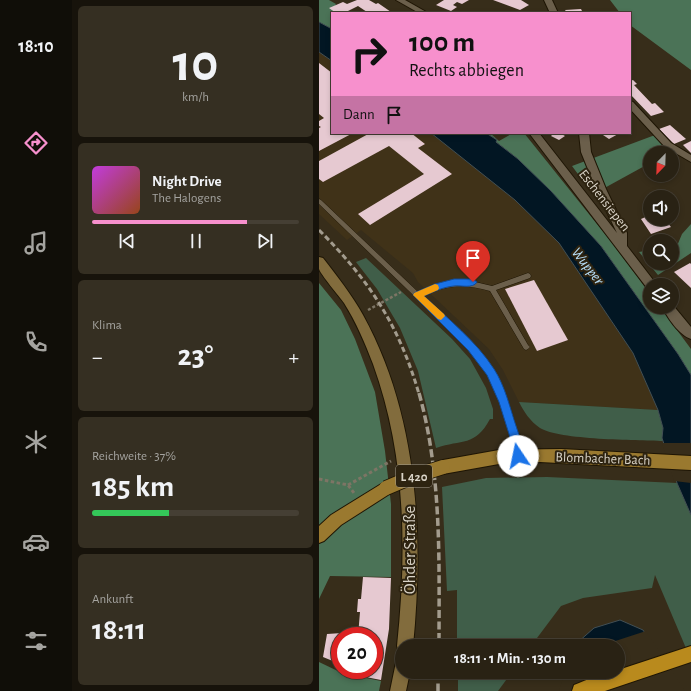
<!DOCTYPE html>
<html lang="de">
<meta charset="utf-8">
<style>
:root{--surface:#292214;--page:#352f22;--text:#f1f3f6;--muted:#a5a4a0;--line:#453f34;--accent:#f790cd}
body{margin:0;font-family:"Alegreya Sans",sans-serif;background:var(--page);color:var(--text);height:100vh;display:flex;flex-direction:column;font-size:15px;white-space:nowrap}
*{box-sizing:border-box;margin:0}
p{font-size:13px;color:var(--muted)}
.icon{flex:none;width:22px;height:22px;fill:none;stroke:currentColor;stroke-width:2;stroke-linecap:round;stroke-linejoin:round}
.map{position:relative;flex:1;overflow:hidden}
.details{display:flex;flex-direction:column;gap:6px;padding:6px;background:#17130b;width:247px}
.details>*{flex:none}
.guide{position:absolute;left:12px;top:12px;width:300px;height:122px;border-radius:0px;box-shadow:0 2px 6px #0003,0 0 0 1px var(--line);background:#f790cd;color:#111;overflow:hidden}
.needle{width:26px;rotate:203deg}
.buttons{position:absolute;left:324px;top:146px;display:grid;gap:8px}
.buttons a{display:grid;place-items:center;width:36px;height:36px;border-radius:50%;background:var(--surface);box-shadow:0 2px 6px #0003,0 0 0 1px var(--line);font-size:20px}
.speed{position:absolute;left:12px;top:627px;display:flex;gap:8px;font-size:20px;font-weight:700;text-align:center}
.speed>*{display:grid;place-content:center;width:52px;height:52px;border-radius:50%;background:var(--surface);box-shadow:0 2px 6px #0003,0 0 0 1px var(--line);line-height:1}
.speed .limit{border:6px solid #d22;background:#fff;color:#111}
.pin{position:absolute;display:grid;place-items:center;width:34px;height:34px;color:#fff;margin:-41px -17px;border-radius:50% 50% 50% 0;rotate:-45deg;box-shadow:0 0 4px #0007}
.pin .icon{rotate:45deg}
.me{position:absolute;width:44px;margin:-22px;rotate:349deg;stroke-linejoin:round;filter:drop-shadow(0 0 3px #0008)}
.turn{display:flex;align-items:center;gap:14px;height:84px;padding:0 12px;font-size:18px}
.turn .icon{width:52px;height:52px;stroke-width:2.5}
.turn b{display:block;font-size:28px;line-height:34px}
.then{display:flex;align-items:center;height:38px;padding:0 12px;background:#0003;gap:8px;font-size:15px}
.big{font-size:30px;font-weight:700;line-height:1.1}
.details .tile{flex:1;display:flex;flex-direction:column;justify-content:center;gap:6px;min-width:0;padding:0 14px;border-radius:6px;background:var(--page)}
.details .dial{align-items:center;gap:0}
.dial b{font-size:52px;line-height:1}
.song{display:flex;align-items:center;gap:12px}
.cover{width:48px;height:48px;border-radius:6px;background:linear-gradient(135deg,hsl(290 70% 55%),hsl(20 70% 35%))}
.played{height:4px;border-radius:2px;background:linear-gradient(90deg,var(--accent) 75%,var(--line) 75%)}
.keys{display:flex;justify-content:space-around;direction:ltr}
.heat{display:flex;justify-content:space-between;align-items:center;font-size:22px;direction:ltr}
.charge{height:6px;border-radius:3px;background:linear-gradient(90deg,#34c759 37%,var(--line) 0)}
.trip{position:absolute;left:76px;top:639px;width:230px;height:40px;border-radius:20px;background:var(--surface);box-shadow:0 2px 6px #0003,0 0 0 1px var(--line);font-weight:700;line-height:40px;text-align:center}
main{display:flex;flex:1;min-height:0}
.tab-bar{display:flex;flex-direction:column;width:72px;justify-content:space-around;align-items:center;background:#100e08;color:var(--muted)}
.tab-bar .icon{width:28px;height:28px}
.tab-bar .selected{color:var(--accent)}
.tab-bar b{font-size:18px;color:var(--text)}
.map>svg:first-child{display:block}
.built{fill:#403218}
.green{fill:#405e49}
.forest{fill:#4b7357}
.water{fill:#021623;stroke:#424f54}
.pier{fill:#372d1a}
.building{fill:#e6c9d1}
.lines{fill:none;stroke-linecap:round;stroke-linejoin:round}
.lane-casing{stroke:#1e1504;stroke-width:1}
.street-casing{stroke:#1e1504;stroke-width:2}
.secondary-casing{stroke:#1e1504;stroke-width:2}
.primary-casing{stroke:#1e1504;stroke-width:2}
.highway-casing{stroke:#1e1504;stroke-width:2}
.path-far1{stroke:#7d7565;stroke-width:2.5;stroke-dasharray:3 2;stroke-linecap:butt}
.path{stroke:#7d7565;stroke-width:3;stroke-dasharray:3.5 2.5;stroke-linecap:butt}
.lane{fill:#6b5f4b;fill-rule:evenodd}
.street{fill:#6b5f4b;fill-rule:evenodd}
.secondary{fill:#826c3d;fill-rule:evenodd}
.primary{fill:#9a792f;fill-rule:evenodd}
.highway{fill:#b98a1d;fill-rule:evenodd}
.rail-far1{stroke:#a39c8e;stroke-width:3;stroke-dasharray:5.5 3;stroke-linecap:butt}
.rail{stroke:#a39c8e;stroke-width:3.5;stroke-dasharray:8 3.5;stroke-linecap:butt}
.primary-bridge-casing{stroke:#1e1504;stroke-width:16;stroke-linecap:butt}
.primary-bridge{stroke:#9a792f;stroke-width:14}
.route{fill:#1a73e8;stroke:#114b97}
.slow{fill:#f59e0b}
.labels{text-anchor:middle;stroke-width:4;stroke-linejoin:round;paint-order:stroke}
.shield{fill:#2d2310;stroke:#a59e90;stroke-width:1}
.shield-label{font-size:13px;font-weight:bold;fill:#d9d3c7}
.street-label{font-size:14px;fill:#d9d3c7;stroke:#2d2310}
.water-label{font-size:15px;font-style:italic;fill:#b7dffa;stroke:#2d2310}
.near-street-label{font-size:17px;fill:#d9d3c7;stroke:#2d2310}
</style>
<main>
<nav class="tab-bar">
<b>18:10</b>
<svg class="icon selected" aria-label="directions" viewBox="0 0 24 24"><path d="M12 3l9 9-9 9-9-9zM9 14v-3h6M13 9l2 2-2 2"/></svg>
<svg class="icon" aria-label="music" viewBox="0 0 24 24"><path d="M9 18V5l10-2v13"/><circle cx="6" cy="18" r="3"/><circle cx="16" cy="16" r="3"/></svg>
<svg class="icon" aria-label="phone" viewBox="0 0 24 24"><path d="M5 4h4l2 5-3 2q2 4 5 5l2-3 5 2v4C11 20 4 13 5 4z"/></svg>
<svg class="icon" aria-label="climate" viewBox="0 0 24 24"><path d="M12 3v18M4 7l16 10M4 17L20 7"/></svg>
<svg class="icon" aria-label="car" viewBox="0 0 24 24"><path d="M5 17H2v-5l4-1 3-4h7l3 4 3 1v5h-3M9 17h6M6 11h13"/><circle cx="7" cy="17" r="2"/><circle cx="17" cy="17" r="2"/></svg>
<svg class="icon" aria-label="filters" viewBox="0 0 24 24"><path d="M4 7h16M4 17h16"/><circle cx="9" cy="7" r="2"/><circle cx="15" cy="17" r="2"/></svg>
</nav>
<section class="details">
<div class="tile dial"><b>10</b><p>km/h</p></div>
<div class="tile">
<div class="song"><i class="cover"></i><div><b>Night Drive</b><p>The Halogens</p></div></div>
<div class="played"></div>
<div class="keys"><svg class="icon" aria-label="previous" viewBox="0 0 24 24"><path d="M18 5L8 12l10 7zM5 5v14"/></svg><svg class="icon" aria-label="pause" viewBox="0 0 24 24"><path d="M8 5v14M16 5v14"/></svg><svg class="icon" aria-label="next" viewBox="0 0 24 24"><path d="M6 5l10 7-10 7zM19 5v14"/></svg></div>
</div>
<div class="tile"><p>Klima</p>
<div class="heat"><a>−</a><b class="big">23°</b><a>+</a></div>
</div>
<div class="tile"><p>Reichweite · 37%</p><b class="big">185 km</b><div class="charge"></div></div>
<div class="tile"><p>Ankunft</p><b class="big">18:11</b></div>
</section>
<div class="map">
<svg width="372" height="691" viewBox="0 0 372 691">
<rect width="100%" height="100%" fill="#372d1a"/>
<!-- built -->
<path class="built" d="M0,52L13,61V133H112L196,200L240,243L314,353L339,410L200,402L184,370L170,349L99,282L94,273L42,230L28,240L0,214Z"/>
<!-- green -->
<g class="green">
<path d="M47,258L133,339L151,359L167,388L174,409V419H171C156,447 143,439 117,448L99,371L81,328L58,289L37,262Z"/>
<path d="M200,402L339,410L344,428V441C318,440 240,440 221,428C211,421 205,412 200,402Z"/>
<path d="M228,477L358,483L372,515V660L336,575L333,588L264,598L242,606L212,646H138V590L128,591L123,487L167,478Z"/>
<path d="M139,672H193L179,691H139Z"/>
</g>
<!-- forest -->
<g class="forest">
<path d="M0,0H10L17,4L16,6L26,13H13V29L0,22Z"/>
<path d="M291,0H372V70L311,25V13H301Z"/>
<path d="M167,133H171L180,141L194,133H205L290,239L331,294V307H341L372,349V375L359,354L282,246L199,159L176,141L178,140Z"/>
<path d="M336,135L351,152L331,153V163L280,191L296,224L253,166Z"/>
<path d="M372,224V253L339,275L320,252L331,250V263H353V247L358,246L363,234Z"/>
<path d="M0,283L22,310L36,339L56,392L66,451L72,504V577L11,576L0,599Z"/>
<path d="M0,662L23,673L62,681L60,691H0Z"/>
</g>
<!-- water -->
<g class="water">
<path d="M0,22L13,29V61L0,52Z"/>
<path d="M112,133H167L178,140L177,142L199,159L232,191L282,246L359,354L372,375V515L358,483L343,438L344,428L339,410L314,353L240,243L196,200Z"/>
<path d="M301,620L324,630L364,691H242L299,672V646H257L258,643L275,628Z"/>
</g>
<!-- pier -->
<g class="pier">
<path d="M343,443H372V483L355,481Z"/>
<path d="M327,631L366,691H240L246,672H299V646H281Z"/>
</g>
<!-- building -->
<g class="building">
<path d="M38,0H50L57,4L59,3L72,12L74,11L78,13H53L50,11L48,12L39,6L27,12L28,13H17L10,8L24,2L28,4Z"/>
<path d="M125,0H150L143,4L138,2L134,5L138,7L132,11L117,5Z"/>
<path d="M174,0H202L210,5L201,10Z"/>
<path d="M262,9L264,13H248L246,10Z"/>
<path d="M0,63L13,73V133H34L0,151V128L2,127L0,126V121L5,118L0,114Z"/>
<path d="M314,80L318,84L315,85L333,104L336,103L345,112L332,116L311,94V81Z"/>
<path d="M351,125L367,139L355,144L340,129Z"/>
<path d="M51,133H92L106,144L99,148L133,174L51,225L39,214L105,174L70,146L4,182L0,179V161Z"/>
<path d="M235,133H241L246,136L240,140L232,136Z"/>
<path d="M281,133H301L290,139Z"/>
<path d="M372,141V153L364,145Z"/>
<path d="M331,215V219H345L352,227L332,234L322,219Z"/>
<path d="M371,263L372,264V288L355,272Z"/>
<path d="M215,280L249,340L218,351L186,289Z"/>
<path d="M44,577L72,578L70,629L62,680L31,674L32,670H55V636H39L41,612H38L39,599H42Z"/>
<path d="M23,633V636H21V664L4,657L8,634Z"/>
</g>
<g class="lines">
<defs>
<path id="lane" d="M0,199L2,200L99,292L118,284L135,280L152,281L173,286L209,273L211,274L212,276L211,278L177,290L209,345L211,347L209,349L207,350L205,349L171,291C144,283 128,285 103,296C125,317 150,337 168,361C183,382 192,407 198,432C200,439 205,452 202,459L199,460L196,459C192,449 191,436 189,425C182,396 169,372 150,349L0,204Z"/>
<g id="street">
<path d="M77,0H86L109,13H100Z"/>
<path d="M225,0H233L239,13H231Z"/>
<path d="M311,101L314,102L352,143L372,155V162L346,147L311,109Z"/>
<path d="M210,133H220L298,233L277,189L262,152L260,133H270L272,152L287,189L308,233V246L338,285H331V289L328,288Z"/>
<path d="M353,304L372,327V339C360,335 349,318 343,307H353Z"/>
</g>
<g id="secondary">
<path d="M0,257L4,258C18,276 33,295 44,315C99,415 105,535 94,646H83V653L80,652L78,646C88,551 87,455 54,364C46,343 37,322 25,303C20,296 2,275 0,269C0,266 0,260 0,257Z"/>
<path d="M83,660V672H91L87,691H71L77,662Z"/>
</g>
<g id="primary">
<path d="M242,449L372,456V470L221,462L180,464L124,474L119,472L117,467L119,462L124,460L180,450Z"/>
<path d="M67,481L72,483L74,488L72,493L22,525L5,541L0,543V526L12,515Z"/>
</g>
<path id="highway" d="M372,646V662L286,691H253L255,685C268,680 285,672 299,672V670Z"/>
</defs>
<!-- lane casing -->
<use href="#lane" class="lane-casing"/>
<!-- street casing -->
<use href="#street" class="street-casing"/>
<!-- secondary casing -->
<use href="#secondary" class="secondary-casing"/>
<!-- primary casing -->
<use href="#primary" class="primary-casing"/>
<!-- highway casing -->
<use href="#highway" class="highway-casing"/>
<!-- path-far1 -->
<path class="path-far1" d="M49,310L82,292"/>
<!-- path -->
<g class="path">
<path d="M0,479L29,485L35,493"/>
<path d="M29,485L72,461"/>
</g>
<!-- lane -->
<use href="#lane" class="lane"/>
<!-- street -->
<use href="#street" class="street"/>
<!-- secondary -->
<use href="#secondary" class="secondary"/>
<!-- primary -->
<use href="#primary" class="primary"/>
<!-- highway -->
<use href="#highway" class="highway"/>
<!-- rail-far1 -->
<path class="rail-far1" d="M0,230C50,280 80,325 100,394"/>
<!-- rail -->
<g class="rail">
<path d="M100,393C123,475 120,562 120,646"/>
<path d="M119,672V691"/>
</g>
<defs>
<path id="primary-bridge" d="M67,488L93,477L124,467"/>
</defs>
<!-- primary-bridge casing -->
<use href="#primary-bridge" class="primary-bridge-casing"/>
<!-- primary-bridge -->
<use href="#primary-bridge" class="primary-bridge"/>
</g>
<!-- route -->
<path class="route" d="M135,279H154L158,282C154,289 142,285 135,286C124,287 114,292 105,296C129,319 157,341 175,369C186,386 191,408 197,426C200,435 206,451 203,459L199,461L195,459L190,434L180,402L168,375L149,350L94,295L95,293L116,284Z"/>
<!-- slow -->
<path class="slow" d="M116,284L119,285L120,288L119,290L105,296L125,314L126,316L122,320L119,319L94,295L95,293Z"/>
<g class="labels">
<!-- shield labels -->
<rect class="shield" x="77" y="465" width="36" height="22" rx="3"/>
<g class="shield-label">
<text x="95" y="481">L 420</text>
</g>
<!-- street labels -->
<g class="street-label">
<text transform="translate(286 200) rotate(52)" y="5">Eschensiepen</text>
<text transform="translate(284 458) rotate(2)" y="5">Blombacher Bach</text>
</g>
<!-- water labels -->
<g class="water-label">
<text transform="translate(269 266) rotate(52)" y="5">Wupper</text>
</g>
<!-- near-street labels -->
<g class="near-street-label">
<text transform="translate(90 550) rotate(-90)" y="6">Öhder Straße</text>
</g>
</g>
</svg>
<div class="buttons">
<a><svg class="needle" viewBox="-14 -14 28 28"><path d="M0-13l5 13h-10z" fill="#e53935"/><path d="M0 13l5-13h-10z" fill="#a5a4a0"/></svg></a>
<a><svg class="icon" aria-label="sound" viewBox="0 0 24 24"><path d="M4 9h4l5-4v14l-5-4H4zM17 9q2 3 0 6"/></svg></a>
<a><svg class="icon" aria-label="search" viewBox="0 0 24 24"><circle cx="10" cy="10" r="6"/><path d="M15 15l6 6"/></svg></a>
<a><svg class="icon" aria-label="layers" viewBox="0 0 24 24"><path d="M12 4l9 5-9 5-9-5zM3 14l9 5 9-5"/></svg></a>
</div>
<div class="speed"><div class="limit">20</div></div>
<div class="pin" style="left:154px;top:282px;background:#d93025"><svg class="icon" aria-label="arrive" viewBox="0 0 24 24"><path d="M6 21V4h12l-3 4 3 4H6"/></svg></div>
<svg class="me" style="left:199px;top:456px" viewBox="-20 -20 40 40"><circle r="19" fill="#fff"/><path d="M0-13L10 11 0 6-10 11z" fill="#1a73e8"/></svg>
<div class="trip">18:11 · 1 Min. · 130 m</div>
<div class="guide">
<div class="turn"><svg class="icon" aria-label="right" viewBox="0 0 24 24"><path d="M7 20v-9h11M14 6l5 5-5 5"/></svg><div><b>100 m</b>Rechts abbiegen</div></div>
<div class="then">Dann<svg class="icon" aria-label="arrive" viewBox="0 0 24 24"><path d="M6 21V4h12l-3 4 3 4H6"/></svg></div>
</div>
</div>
</main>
